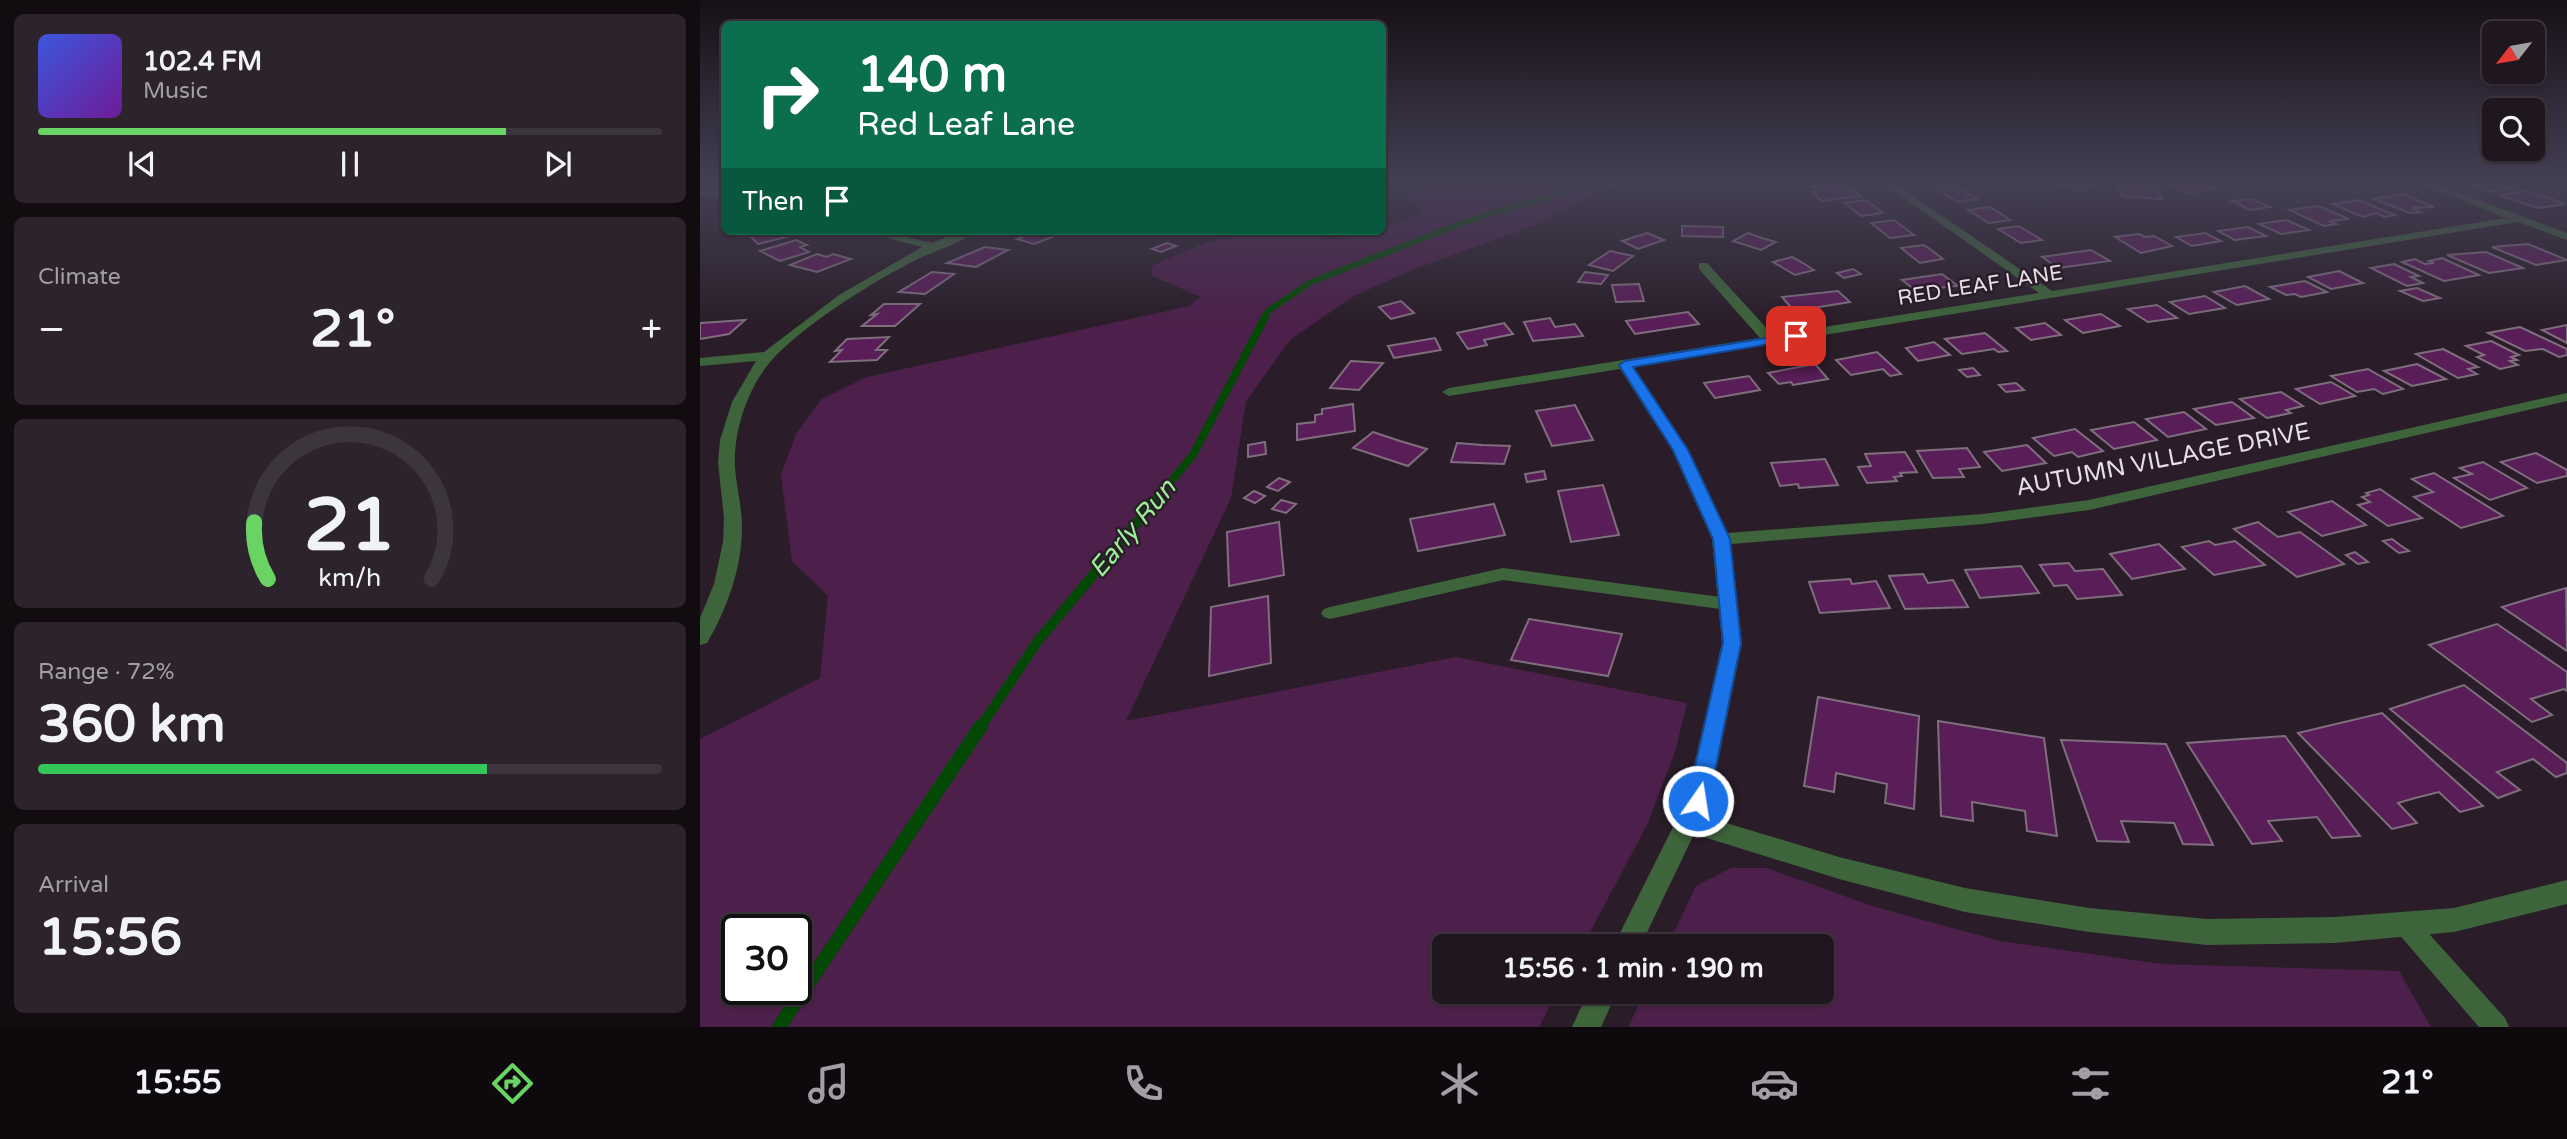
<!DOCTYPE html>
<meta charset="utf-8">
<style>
:root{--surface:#20161f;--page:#2d232c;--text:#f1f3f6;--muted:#a29fa4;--line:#3d353d;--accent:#69d464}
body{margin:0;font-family:"Varela Round",sans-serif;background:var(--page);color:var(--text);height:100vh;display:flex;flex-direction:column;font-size:26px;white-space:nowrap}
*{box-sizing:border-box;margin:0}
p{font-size:23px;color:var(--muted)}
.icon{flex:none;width:38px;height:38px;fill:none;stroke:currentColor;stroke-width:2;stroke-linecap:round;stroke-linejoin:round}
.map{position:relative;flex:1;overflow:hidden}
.drawer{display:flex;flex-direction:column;gap:14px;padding:14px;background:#120c11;width:700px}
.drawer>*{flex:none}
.guide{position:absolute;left:21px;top:21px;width:665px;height:214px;border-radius:10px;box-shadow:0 2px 5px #0004,0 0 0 2px var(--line);background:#0b6e4f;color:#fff;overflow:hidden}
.needle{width:46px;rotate:239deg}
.buttons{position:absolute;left:1782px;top:21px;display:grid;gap:14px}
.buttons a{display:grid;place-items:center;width:63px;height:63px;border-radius:10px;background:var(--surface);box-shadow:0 2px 5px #0004,0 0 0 2px var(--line);font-size:35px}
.speed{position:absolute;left:21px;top:914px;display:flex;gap:14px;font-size:35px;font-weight:700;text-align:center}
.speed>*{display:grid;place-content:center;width:91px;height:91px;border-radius:50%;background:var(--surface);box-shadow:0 2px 5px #0004,0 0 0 2px var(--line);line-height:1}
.speed .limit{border:4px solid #111;border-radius:10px;background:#fff;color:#111}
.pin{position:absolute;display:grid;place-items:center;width:60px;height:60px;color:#fff;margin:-30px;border-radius:14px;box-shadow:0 4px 10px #0006}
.me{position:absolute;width:77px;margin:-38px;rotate:13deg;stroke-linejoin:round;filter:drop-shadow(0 0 5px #0008)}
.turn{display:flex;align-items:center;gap:24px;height:147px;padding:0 21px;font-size:32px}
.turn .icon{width:91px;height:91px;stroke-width:2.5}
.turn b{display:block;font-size:49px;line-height:60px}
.then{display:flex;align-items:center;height:66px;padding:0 21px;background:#0003;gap:14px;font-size:26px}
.big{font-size:52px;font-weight:800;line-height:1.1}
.drawer .card{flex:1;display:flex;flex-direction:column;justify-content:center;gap:10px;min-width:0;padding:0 24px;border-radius:10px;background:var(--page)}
.drawer .dial{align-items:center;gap:0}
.dial svg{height:182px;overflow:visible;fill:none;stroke:var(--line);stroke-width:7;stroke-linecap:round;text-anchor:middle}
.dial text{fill:var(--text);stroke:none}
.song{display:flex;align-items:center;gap:21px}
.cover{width:84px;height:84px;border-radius:10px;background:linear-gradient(135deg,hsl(230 70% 55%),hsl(280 70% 35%))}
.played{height:7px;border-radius:4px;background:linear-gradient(90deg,var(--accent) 75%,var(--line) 75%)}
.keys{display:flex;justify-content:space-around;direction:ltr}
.heat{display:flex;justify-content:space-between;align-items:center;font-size:38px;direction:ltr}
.charge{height:10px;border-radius:5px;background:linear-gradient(90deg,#34c759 72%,var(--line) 0)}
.trip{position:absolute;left:732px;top:934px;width:402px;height:70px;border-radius:10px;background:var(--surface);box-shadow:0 2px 5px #0004,0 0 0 2px var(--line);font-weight:800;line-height:70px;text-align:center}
.menu{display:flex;height:112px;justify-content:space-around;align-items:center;background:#0d090c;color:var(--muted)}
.menu .icon{width:49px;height:49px}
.menu .selected{color:var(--accent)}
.menu b{font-size:32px;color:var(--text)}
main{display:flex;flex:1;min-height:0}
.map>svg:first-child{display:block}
.green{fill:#4c204a;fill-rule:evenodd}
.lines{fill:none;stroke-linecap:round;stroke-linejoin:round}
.stream-far3{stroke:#044805;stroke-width:6}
.stream-far2{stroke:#044805;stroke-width:8}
.stream-far1{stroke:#044805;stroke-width:10}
.stream{stroke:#044805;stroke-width:14}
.building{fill:#591e57;stroke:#7f6f7e;stroke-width:2}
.lane{fill:#3e643b;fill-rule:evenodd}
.street{fill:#3e643b;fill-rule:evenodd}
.route{fill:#1a73e8;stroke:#114b97;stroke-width:2}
.labels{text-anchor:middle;stroke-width:5;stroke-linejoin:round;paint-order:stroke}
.far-street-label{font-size:21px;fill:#e7dee6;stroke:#2a1d29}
.street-label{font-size:24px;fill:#e7dee6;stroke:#2a1d29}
.water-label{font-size:26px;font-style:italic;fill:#9aee95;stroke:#2a1d29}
</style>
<main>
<section class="drawer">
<div class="card">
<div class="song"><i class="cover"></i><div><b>102.4 FM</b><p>Music</p></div></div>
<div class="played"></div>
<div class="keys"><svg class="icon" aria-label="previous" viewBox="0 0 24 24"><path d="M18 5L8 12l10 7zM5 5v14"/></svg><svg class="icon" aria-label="pause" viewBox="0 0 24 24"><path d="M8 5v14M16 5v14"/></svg><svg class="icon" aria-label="next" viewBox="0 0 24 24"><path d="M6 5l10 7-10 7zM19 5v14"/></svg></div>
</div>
<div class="card"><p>Climate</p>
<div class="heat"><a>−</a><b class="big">21°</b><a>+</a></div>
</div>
<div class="card dial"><svg viewBox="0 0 100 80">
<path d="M14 69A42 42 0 1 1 86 69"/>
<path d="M14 69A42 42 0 0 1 8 44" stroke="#69d464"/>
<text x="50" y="56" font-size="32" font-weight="700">21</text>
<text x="50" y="72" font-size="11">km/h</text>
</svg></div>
<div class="card"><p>Range · 72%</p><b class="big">360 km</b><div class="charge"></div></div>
<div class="card"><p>Arrival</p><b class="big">15:56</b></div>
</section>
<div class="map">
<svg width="1867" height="1027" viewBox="0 0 1867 1027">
<rect width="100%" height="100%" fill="#2a1d29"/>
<!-- green -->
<g class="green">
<path d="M734,181H939L901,190L835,225L709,271L654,296L591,339L546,401L531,498L426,721L756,657L987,703L975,752L947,825L882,947H744V992H857L839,1027H0V739L120,678L128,596L92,561L81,475L96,434L122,399L167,377L489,306L501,297L452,276V266C495,246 538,228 587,231C604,232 623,240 640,238C655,236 667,231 682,231L683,226L721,215L707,190ZM37,929H96V989H37Z"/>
<path d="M1031,868H1067L1172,906L1300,941L1461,964L1699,971L1731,1027H928L945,992H1122V947H967L996,886Z"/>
</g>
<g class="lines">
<!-- stream-far3 -->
<path class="stream-far3" d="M564,319L568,311L611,282L768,221L897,181"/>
<!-- stream-far2 -->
<path class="stream-far2" d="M458,497L493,455L565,317"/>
<!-- stream-far1 -->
<path class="stream-far1" d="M280,728L337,642L460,495"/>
<!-- stream -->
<path class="stream" d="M79,1027L281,726"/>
</g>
<!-- building -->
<g class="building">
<path d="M1227,181H1247L1254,185L1238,187Z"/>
<path d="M1351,181H1397L1383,191L1349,182Z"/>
<path d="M1462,181H1498L1516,189L1487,193Z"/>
<path d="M1765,181H1801L1819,187L1788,192L1775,187L1782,186Z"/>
<path d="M1416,182L1431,183L1433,187H1456L1462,199L1422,196Z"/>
<path d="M1133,184L1140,189L1149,188L1161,196L1122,201L1111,192L1119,191L1112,186Z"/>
<path d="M1257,188L1267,193L1277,199L1257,202L1239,190Z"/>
<path d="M1829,191L1865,204L1838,208L1798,195Z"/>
<path d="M1703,194L1734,207L1712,208L1721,212L1710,213L1674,199Z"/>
<path d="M1552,199L1570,207L1550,210L1532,201Z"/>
<path d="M1166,200L1183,213L1161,216L1144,203Z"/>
<path d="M1659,200L1695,215L1684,217L1677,213L1663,217L1632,204Z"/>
<path d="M1618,206L1649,219L1629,221L1636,224L1624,226L1589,210Z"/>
<path d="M1289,207L1300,213L1310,220L1289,223L1268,210Z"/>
<path d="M1194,220L1214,235L1190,238L1171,223Z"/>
<path d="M1587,220L1609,230L1581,234L1559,224Z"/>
<path d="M982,226L1023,227V237L982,236Z"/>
<path d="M1319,226L1330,233L1342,240L1321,243L1298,229Z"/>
<path d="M1548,227L1566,236L1535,240L1518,231Z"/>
<path d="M59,231H85L90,236L58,244L48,234Z"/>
<path d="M329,231H358L363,233L334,244L317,239L328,235L325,234L331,232Z"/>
<path d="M947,233L964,240L938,249L922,241Z"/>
<path d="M1048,233L1062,238L1076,242L1061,250L1033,241Z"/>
<path d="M1505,233L1521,241L1492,246L1476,237Z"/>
<path d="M1439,234L1445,237L1454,236L1472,246L1441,253L1415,237Z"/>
<path d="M96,240L107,245L100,247L109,252L80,261L60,251Z"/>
<path d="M467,243L476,246L461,252L452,249Z"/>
<path d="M1828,244L1867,260L1836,265L1792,247Z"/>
<path d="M1224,245L1234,252L1243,259L1220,263L1201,248Z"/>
<path d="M285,247L308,250L276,267L247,263Z"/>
<path d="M1391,250L1410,261L1358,268L1342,257Z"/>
<path d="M910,251L933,256L913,271L889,265Z"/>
<path d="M1786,252L1823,268L1789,273L1747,255Z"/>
<path d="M117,254L127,257L133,254L151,259L117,272L90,265Z"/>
<path d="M1092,257L1103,263L1114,270L1095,275L1073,262Z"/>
<path d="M1742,258L1779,275L1744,281L1702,262L1715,259L1725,264L1734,263L1729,261Z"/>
<path d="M1694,264L1719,276L1711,277L1723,283L1707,286L1671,268Z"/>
<path d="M1153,269L1161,274L1144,278L1137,273Z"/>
<path d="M1639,271L1663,283L1631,289L1608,277Z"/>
<path d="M232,272L254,274L225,294L199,292Z"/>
<path d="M885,272L908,275L901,284L878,282Z"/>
<path d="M1242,274L1258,286L1215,290L1202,280Z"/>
<path d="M1605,281L1627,292L1601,297L1595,294L1586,295L1570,287Z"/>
<path d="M939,284L944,301L916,302L912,285Z"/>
<path d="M1545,286L1569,299L1537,305L1514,292Z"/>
<path d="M1717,288L1740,298L1723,301L1700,291Z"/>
<path d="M1138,291L1150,302L1094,311L1082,297Z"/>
<path d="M1505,296L1525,308L1489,314L1470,302Z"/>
<path d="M701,301L714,313L691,319L679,307Z"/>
<path d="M184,304H220L195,326H162L177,314L171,315Z"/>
<path d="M1457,305L1477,318L1448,322L1428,309Z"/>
<path d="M988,312L999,324L935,334L926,321Z"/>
<path d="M1401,314L1420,326L1383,333L1365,320Z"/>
<path d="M850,318L855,327L875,324L883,336L833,341L824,322Z"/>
<path d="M45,320L29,334L0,339V323Z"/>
<path d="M804,323L813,334L784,340L787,345L768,349L757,333Z"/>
<path d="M1345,323L1361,335L1331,340L1316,328Z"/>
<path d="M1867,325V343L1842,330Z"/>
<path d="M1820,327L1867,349V355L1859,357L1843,349L1825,351L1788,333Z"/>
<path d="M1285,333L1307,351L1298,352L1294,349L1262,354L1245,339Z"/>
<path d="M189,337L176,350H187L177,360L130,362L142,350L135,351L147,339Z"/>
<path d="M735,338L741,350L694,358L688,346Z"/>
<path d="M1791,341L1819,355L1811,357L1817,360L1810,361L1818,365L1800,369L1777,357L1784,355L1766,346Z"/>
<path d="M1234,342L1250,355L1218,361L1206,348Z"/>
<path d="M1743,349L1778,367L1768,369L1777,374L1758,378L1716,354Z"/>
<path d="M1177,352L1201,374L1190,376L1183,369L1151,375L1136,360Z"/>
<path d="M651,361L683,363L659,390L630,388Z"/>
<path d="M1115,364L1128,379L1093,385L1091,382L1079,384L1068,373Z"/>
<path d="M1717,364L1746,379L1712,386L1684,371Z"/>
<path d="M1273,368L1280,375L1267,377L1259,370Z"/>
<path d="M1668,369L1703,389L1683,394L1674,389L1657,392L1631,376Z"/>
<path d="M1049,376L1060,390L1015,398L1004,383Z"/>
<path d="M1631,382L1655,396L1620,404L1596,389Z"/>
<path d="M1316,383L1324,390L1306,392L1299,385Z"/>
<path d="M1581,392L1603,406L1586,410L1591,413L1567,418L1540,399Z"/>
<path d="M1532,402L1554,418L1516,425L1494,409Z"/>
<path d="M653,404L655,431L597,440V424L615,422V415L622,414V409Z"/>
<path d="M875,405L893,440L852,446L836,411Z"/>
<path d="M1484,412L1506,429L1468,437L1446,419Z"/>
<path d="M1434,422L1457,440L1414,449L1391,430Z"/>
<path d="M1375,429L1403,451L1378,457L1372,452L1354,456L1333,438Z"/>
<path d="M673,432L700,441L727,449L708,466L653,448Z"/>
<path d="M565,442L566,454L548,457V445Z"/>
<path d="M757,443L783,445L810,446L804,464L751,462Z"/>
<path d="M1327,445L1346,463L1302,471L1284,452Z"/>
<path d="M1267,448L1280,467L1259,469L1264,477L1233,478L1217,451Z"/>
<path d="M1205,452L1217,472L1200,473L1202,476L1194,477L1197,481L1167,483L1158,467L1171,466L1165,454Z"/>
<path d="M1836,453L1867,470V476L1837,483L1801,462Z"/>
<path d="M1125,459L1138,485L1099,488L1098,484L1080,486L1071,463Z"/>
<path d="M1783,462L1827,488L1790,500L1754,478L1772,474L1760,468Z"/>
<path d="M844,471L846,479L827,482L825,474Z"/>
<path d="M1734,473L1803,516L1761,528L1714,497L1733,492L1712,479Z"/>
<path d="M579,478L590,482L578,491L567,487Z"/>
<path d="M903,485L919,535L871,542L858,491Z"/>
<path d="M1680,489L1722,518L1688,526L1658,505L1670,502L1662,497L1669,495L1666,493Z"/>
<path d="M554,491L565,496L555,503L544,498Z"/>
<path d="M581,500L596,504L586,513L572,509Z"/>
<path d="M1632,501L1666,525L1622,536L1588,512Z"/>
<path d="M794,504L805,535L718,551L710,519Z"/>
<path d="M579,522L584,575L529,586L527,532Z"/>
<path d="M1558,522L1578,537L1600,532L1644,564L1597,577L1534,529Z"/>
<path d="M1692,539L1700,545L1709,551L1699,553L1683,541Z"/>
<path d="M1509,541L1515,545L1535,541L1565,565L1514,575L1482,547Z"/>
<path d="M1459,544L1485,569L1432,579L1410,554Z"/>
<path d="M1655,552L1668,562L1658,564L1646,555Z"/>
<path d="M1369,563L1375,571L1403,569L1422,595L1377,599L1367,585L1354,586L1340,565Z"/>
<path d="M1321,566L1339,593L1280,598L1265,570Z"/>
<path d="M1223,574L1228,583L1253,580L1268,607L1205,609L1189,576Z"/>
<path d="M1150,579L1152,584L1176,581L1190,608L1120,613L1109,582Z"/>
<path d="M1866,588L1867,651L1802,607L1835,597Z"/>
<path d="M568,596L571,663L509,676L511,607Z"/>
<path d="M829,619L922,634L908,676L811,660Z"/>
<path d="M1797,624L1867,672V691L1864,689L1831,699L1852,715L1832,722L1729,645Z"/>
<path d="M1764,685L1867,763V773L1856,777L1833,759L1797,772L1820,790L1798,798L1690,709Z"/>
<path d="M1118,697L1219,716L1214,809L1185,803L1187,784L1136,773L1134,792L1104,786Z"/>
<path d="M1682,713L1730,758L1783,806L1760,812L1739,792L1715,798L1698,803L1717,823L1692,829L1598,733Z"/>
<path d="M1238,721L1344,738L1357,836L1327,831L1325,811L1272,802L1273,821L1241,816Z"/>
<path d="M1585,736L1620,783L1660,836L1632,838L1617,817L1568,821L1582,841L1552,844L1487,743Z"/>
<path d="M1361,740L1466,744L1513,845L1483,844L1474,823L1421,821L1429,842L1397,841Z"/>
</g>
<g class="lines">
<!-- lane -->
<g class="lane">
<path d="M803,568L1028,598L1034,600L1037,604L1034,608L1028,610L803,580L630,619L624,617L621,613L624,609L630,607Z"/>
<path d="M1705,913L1713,916L1805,1018L1809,1027H1779L1697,932L1693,924L1697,916Z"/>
</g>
<!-- street -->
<g class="street">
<path d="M1180,181H1191L1352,291L1806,218L1714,181H1728L1867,233V240L1818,222L933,366L988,450L1027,533L1283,514L1389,500L1867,393V401L1389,510L1283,524L1031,544L1042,643L1010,801L1003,816L1139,857L1265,888L1389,908L1507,919L1635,917L1754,908L1867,880V904L1754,932L1635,943L1507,945L1389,932L1265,912L1139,879L994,834L940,947H913L986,801L1022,643L1012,539L972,450L920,369L749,396L742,392L749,388L1060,338L999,269V263H1007L1073,335L1339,293Z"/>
<path d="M24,189V195L0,197V191Z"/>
<path d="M161,231H181L232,243L260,231H276C262,243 231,252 214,261C172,282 102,326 71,361C47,389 33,432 35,469C37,489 42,508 42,527C42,568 27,609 7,643L0,645V618L14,584L23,542L24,518L18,462L20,440L32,402L56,361L0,366V358L64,352L139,295L222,247Z"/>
<path d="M888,992H917L901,1027H872Z"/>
</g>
</g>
<!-- sky -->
<linearGradient id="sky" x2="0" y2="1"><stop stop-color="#171017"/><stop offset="0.56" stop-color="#444054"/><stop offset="1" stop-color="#444054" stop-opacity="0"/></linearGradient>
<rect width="1867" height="325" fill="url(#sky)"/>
<!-- route -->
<path class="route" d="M1096,333L1102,336L1100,339L933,367L988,450L1030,539L1041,643L1009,801L1006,807L998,810L991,807L987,801L1023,643L1013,539L973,450L919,365L925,361Z"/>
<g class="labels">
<!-- far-street labels -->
<g class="far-street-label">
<text transform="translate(1280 285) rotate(-9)" y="7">RED LEAF LANE</text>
</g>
<!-- street labels -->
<g class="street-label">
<text transform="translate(1463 459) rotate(-11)" y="8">AUTUMN VILLAGE DRIVE</text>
</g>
<!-- water labels -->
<g class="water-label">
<text transform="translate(432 528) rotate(-50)" y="9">Early Run</text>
</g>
</g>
</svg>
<div class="buttons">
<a><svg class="needle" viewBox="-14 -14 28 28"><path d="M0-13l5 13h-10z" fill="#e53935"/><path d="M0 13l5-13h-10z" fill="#a29fa4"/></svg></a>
<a><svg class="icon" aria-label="search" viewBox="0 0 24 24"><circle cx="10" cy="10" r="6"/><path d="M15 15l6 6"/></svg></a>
</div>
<div class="speed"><div class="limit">30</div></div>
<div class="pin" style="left:1096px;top:336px;background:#d93025"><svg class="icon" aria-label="arrive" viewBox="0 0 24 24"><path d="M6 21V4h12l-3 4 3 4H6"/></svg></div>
<svg class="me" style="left:998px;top:801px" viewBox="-20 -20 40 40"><circle r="17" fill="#1a73e8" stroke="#fff" stroke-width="3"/><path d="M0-11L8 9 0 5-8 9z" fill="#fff"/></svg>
<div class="trip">15:56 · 1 min · 190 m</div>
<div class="guide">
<div class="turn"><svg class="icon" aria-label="right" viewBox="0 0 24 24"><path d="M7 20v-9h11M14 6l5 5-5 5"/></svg><div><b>140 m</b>Red Leaf Lane</div></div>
<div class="then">Then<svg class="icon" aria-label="arrive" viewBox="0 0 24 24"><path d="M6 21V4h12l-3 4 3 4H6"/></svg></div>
</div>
</div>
</main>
<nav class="menu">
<b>15:55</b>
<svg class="icon selected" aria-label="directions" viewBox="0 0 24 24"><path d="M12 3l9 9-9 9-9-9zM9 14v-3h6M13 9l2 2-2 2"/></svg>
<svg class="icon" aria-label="music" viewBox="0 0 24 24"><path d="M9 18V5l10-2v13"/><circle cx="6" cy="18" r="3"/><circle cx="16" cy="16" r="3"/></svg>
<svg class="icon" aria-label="phone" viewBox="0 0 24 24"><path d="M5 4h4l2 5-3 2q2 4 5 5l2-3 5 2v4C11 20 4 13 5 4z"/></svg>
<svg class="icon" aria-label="climate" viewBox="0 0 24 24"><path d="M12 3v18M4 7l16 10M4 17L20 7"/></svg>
<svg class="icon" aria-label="car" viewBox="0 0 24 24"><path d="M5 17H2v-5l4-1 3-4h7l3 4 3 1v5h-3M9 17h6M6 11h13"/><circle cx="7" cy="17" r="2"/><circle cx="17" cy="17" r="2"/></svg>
<svg class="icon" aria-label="filters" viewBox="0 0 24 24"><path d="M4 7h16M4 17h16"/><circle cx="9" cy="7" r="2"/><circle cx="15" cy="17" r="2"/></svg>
<b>21°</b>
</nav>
